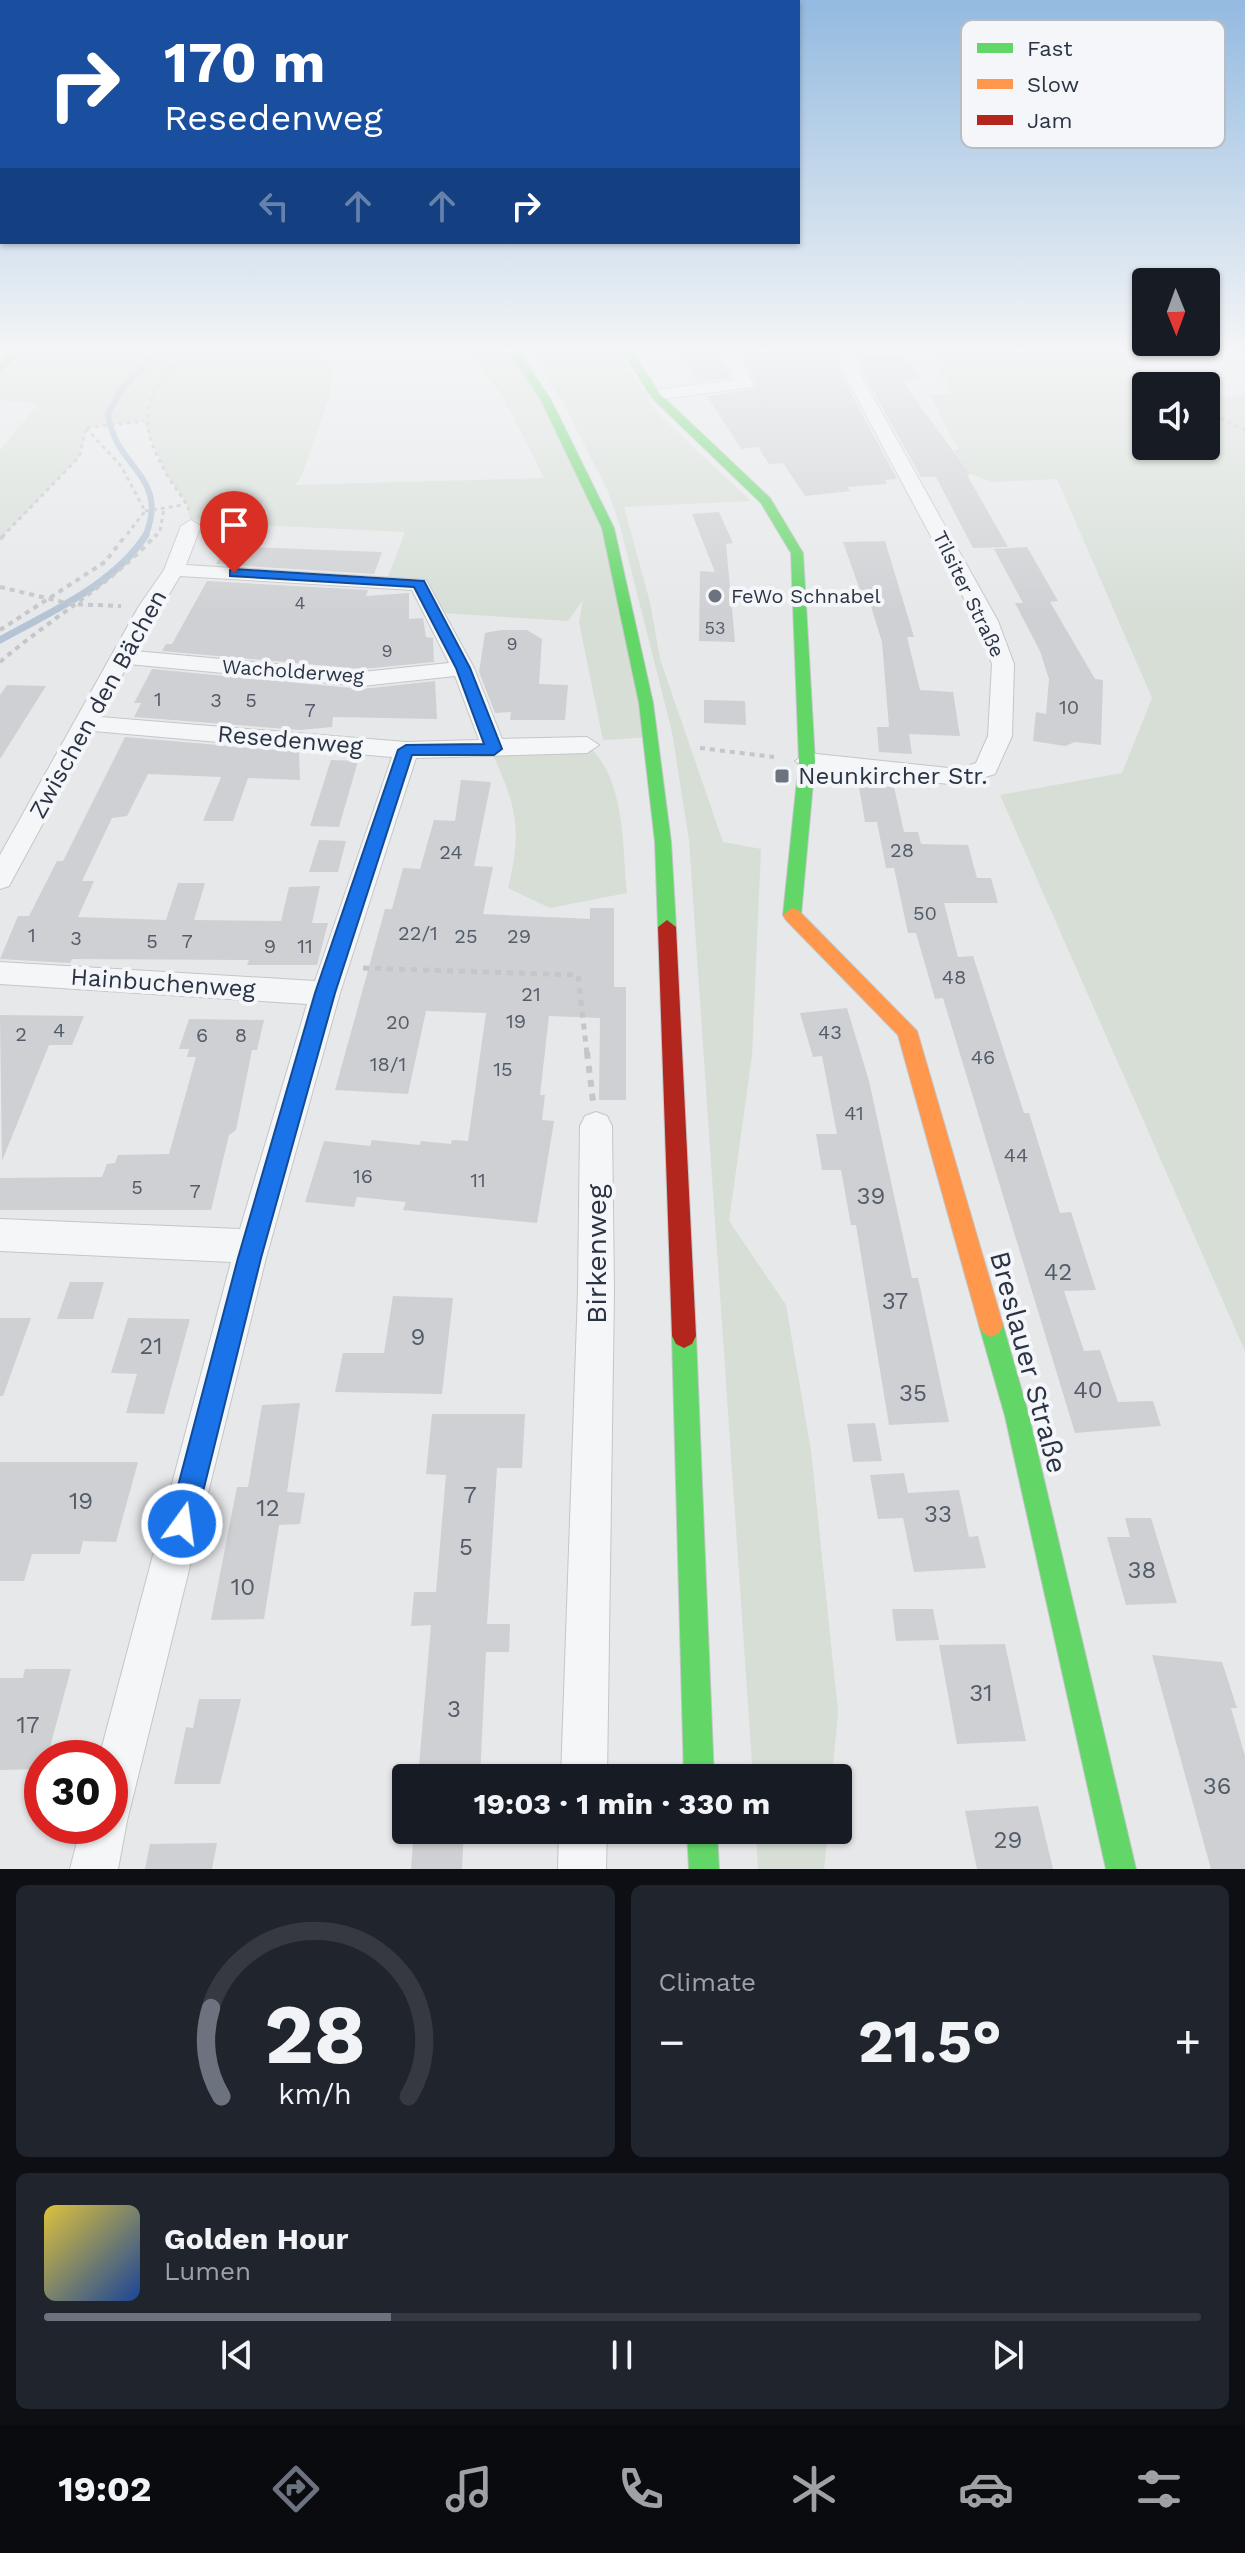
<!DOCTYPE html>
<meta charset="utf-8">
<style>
:root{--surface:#171b24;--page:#20242c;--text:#f1f3f6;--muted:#9ea1a6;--line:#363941;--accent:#6c737f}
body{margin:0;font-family:"Work Sans",sans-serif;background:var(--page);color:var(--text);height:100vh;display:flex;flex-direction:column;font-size:30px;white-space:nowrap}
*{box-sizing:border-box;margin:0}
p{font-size:26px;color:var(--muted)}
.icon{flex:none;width:44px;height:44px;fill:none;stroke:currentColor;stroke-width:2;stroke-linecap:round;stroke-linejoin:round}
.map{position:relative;height:1869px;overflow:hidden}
.side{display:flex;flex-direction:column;gap:16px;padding:16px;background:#0d0f14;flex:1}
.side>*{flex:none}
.hud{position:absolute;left:0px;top:0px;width:800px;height:244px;box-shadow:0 2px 6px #0004;background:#1a4fa0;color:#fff;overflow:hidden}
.needle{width:52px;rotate:179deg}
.fabs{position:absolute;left:1132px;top:268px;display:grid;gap:16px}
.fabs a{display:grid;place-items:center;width:88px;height:88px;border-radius:8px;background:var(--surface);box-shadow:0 2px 6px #0004;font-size:40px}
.speed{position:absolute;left:24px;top:1740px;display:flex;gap:16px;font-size:40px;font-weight:700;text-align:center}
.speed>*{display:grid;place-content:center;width:104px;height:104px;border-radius:50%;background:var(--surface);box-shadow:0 2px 6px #0004;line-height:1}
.speed .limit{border:12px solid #d22;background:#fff;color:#111}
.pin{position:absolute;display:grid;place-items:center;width:68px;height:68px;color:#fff;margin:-82px -34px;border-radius:50% 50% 50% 0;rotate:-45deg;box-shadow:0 0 8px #0007}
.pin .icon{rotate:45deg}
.me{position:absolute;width:88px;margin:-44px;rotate:14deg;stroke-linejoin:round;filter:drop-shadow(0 0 6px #0008)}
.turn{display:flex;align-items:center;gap:28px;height:168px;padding:0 32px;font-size:36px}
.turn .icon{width:104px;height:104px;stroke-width:2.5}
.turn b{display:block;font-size:56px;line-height:68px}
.lanes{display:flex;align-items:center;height:76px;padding:0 32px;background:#0003;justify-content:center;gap:40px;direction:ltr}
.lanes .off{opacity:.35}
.big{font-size:60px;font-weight:700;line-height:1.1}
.side .widget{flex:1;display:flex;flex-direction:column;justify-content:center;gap:12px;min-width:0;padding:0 28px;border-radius:12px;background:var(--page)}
.side .dial{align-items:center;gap:0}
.dial svg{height:208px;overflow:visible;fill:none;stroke:var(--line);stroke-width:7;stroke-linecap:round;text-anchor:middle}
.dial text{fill:var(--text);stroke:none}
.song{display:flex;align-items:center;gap:24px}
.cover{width:96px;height:96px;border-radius:12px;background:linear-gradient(135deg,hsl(50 70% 55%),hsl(220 70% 35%))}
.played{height:8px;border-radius:4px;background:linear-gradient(90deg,var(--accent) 30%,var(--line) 30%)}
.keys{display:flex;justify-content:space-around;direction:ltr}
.heat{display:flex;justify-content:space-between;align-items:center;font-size:44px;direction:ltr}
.side .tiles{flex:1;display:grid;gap:16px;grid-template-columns:1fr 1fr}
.widget:last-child{grid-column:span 2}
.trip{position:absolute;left:392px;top:1764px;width:460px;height:80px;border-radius:8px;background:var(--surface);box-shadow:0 2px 6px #0004;font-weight:700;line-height:80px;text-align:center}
.dock{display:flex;height:128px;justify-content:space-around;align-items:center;background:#090b0e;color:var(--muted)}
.dock .icon{width:56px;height:56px}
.dock .selected{color:var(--accent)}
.dock b{font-size:36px;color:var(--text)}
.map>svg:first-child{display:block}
.green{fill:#d6ded6}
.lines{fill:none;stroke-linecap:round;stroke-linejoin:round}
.stream-far1{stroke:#b4c4d5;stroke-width:6}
.stream{stroke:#b4c4d5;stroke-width:7}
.building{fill:#ced0d3}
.street-casing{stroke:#c4c6c8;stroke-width:2}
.fast-casing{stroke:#c4c6c8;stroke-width:2}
.slow-casing{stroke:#c4c6c8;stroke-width:2}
.jam-casing{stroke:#c4c6c8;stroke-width:2}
.path-far3{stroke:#c5c6ca;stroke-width:3;stroke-dasharray:4 4;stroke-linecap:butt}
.path-far2{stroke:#c5c6ca;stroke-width:4;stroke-dasharray:5 5;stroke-linecap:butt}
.path-far1{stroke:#c5c6ca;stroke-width:5;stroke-dasharray:6 6;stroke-linecap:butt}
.path{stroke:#c5c6ca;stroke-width:6;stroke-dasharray:7 7;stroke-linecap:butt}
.street{fill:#f5f6f7;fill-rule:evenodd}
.fast{fill:#63d668;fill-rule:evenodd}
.slow{fill:#ff974d;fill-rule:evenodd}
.jam{fill:#b3261e;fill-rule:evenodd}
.route{fill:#1a73e8;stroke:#114b97;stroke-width:2}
.poi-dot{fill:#6c737f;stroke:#f4f6f9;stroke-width:3}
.labels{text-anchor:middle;stroke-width:8;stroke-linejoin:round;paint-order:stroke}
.far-number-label{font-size:18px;fill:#545c69}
.far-street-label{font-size:20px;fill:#2b3445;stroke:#f4f6f9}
.far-poi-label{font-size:20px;fill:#2b3445;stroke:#f4f6f9;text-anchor:start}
.number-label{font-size:20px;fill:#545c69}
.street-label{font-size:24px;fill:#2b3445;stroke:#f4f6f9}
.poi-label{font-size:24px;fill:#2b3445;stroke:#f4f6f9;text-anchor:start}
.near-number-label{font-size:24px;fill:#545c69}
.near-street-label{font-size:28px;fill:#2b3445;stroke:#f4f6f9}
.key{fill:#f4f6f9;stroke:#b8bcc3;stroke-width:2}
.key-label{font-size:22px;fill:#2b3445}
</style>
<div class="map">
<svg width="1245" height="1869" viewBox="0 0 1245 1869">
<rect width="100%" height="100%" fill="#e6e8ea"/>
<!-- green -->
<g class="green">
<path d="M15,353H322L333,372L329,398L302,475L295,485L544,478L504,398L469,353H515L595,503L651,737L603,740L579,622L583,600L568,621L443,613L419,584L386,582L405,532L261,525L268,512L241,508L190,521L187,504L166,474L143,421L86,428L79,457L0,539V450L38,404L0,400V369Z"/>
<path d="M530,353H620L656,412L751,501L624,507L650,602L660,659L723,842L761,849L752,1055L729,1221L786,1305L811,1451L838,1711L832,1778H753L689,840L672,732L620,526L608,491L561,399Z"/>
<path d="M929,353H1134L1136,365L1171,386H1146V446H1206V398L1245,395V1351L1000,795L1122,773L1152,698L1057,479L993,482L970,474L954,450L958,449L930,395L953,394Z"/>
<path d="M587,745C626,778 622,846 627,893L550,908L508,888C522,831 517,807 493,755Z"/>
<path d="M756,1830H828L824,1869H758Z"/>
</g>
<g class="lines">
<!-- stream-far1 -->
<path class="stream-far1" d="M145,537C171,475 114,469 108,413L123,388L158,353"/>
<!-- stream -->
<path class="stream" d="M0,640C50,612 114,585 146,535"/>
</g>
<!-- building -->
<g class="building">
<path d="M680,353H717L730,378L698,382Z"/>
<path d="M740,353H834L844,380L897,479L885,480L887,484L847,487L850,491L805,496L783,463L769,464L758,447L741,449L707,396L754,389L756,383Z"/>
<path d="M856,353L905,356L921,379L902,381L970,474L967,475L1008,547L973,548L936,477H921L866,378Z"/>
<path d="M252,495L263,500L249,547L382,552L374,574L216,564Z"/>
<path d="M719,512L733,543L726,544L735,642L699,641L700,571L715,572L692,514Z"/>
<path d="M885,541L914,637H907L920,690L953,692L960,736L909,734L912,754L879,752L877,727H889L882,642L866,590H860L843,542Z"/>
<path d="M1027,547L1058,601L1050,602L1095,679L1103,680L1101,745L1075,742L1065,746L1033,741L1036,712L1046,714L1049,679L1040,651L1015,603H1023L994,549Z"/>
<path d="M207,581L368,590L366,596L409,593V619L423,618L426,637L433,638L434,662L362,669L162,651L166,644H172Z"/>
<path d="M501,630H527L542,639L539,684L568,685L565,720H510L511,712L495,713L479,672L485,633Z"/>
<path d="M152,669L362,689L435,681L437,719L333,717L332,727L300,730L134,717L141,703H134Z"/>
<path d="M7,685L46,686L0,759V695Z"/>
<path d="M704,700L745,701L746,725L704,723Z"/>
<path d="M125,737L299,752L300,780L248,778L233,821H203L221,777L148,774L127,816L112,818L82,881H94L78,917L166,920L178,883H205L194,920L281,921L289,887L320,886L312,923H328L317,965H247L249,960L72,959L70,963L0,959L18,916H29L57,861H63Z"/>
<path d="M331,760L358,761L339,827L310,826Z"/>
<path d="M461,780L491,782L474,866L493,867L483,914L590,919V908H614V987H626V1100H599L600,1018L549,1016L540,1095H545L542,1120L554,1121L537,1223L403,1210L406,1202L357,1197L354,1207L305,1202L324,1141L370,1146L372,1140L420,1145L421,1141L451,1144L452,1140L468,1141L486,1013L426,1011L408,1094L335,1090L385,909H392L403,868L420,869L434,820L455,821Z"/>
<path d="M859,787H894L904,832H918L921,844L968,845L977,878H991L998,903H944L958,957L973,956L1024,1113H1029L1060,1213L1071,1212L1096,1290L1064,1291L1084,1351L1100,1350L1118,1402L1153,1401L1161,1426L1075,1433L943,998L935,999L916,933H908L894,868H886L877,822H865Z"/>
<path d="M319,840L346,841L338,872H309Z"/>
<path d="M847,1008L869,1081L912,1278H918L949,1422L889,1425L856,1225H851L841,1170H822L816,1134H837L822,1056L813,1057L800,1013Z"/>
<path d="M0,1015L84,1016L72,1045H49L2,1161Z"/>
<path d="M189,1019L264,1020L257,1050H252L236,1130L229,1135L211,1210H0V1178L102,1177L107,1164L115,1163L118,1155L169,1154L196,1057H187L189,1049H179Z"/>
<path d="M70,1282H104L93,1319H57Z"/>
<path d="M393,1296L453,1298L442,1394L335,1392L343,1353H384Z"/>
<path d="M0,1318H31L3,1396H0Z"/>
<path d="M128,1318L190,1319L164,1414L126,1413L137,1374L111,1373Z"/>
<path d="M300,1403L287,1492L305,1493L300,1524L279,1525L264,1619L211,1620L237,1487H248L262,1405Z"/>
<path d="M432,1414H525L522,1468H497L487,1624H510L509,1652H486L480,1778H418L431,1625L411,1626L414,1592H436L446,1475L426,1474Z"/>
<path d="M875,1423L882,1461L853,1462L847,1424Z"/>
<path d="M0,1462H138L116,1542L83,1541L80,1554H32L24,1581H0Z"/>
<path d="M904,1473L908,1493L959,1490L969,1537L978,1536L986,1568L914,1572L903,1518L878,1519L870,1475Z"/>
<path d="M1125,1518H1151L1177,1603L1126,1605L1107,1537H1130Z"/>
<path d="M892,1609H933L939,1640L896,1641Z"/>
<path d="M1005,1644L1026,1741L957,1744L939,1645Z"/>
<path d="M1152,1655L1222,1662L1237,1708H1231L1245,1756V1869H1211Z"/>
<path d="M25,1669H71L47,1758H42V1769L0,1770V1678H23Z"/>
<path d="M199,1699H241L220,1784H174L186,1727L193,1728Z"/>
<path d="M1038,1806L1053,1869H977L965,1811Z"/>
<path d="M414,1830H464L462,1869H411Z"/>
<path d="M217,1843L212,1869H145L150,1844Z"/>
</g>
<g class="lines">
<defs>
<g id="street">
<path d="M720,353H736L753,384L751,387L655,400L647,395L655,390L735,380Z"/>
<path d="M837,353H853L863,379L998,621L1014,664L1012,736L995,774L959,785L807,769L795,761L807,753L958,769L976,763L988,736L992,664L976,621L847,379Z"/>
<path d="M191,520L201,526L186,565L426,580L474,668L502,739L587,737L599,745L587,753L416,758L340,993L266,1258L127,1821L118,1869H70L81,1826H110V1758H99L231,1262L0,1251V1219L240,1229L307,1004L0,984V962L315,981L392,757L93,731L9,886L0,889V855L139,606L164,570L181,526ZM180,576L412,590L449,663L362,672L135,651ZM128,664L362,686L455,676L479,740L406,742L100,717Z"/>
<path d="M596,1112L607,1116L612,1126L614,1291L607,1778H561L578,1291L580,1126L585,1116Z"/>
<path d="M559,1830H607L606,1869H558Z"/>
</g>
<g id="fast">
<path d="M9,353H20L0,372V363Z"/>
<path d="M510,353H520L551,400L614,528L653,703L671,842L676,927L667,934L658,927L655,842L639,703L602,528L541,400Z"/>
<path d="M624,353H634L659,393L770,498L803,553L815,761L801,915L792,922L783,915L799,761L791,553L761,503L651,397Z"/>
<path d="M991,1313L999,1317L1003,1325L1029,1416L1136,1869H1106L1005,1416L979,1325L983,1317Z"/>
<path d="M684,1324L692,1328L696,1336L714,1778H684L672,1336L676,1328Z"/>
<path d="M687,1830H717L719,1869H689Z"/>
</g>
<path id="slow" d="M792,908L798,910L917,1031L1003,1325L999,1333L991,1337L983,1333L979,1325L898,1035L786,920L783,915Z"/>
<path id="jam" d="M667,920L676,927L696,1336L692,1344L684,1348L676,1344L672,1336L658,927Z"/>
</defs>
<!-- street casing -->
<use href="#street" class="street-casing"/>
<!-- fast casing -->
<use href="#fast" class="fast-casing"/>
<!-- slow casing -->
<use href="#slow" class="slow-casing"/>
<!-- jam casing -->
<use href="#jam" class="jam-casing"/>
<!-- path-far3 -->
<g class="path-far3">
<path d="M185,353C144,396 135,419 166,473C173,486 183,496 189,510"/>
<path d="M1111,353L1161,386"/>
<path d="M1206,411L1245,430"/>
<path d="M86,428L121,466L145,511L125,537"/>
<path d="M87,428L144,421"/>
<path d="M145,511L183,505"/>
<path d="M2,537L79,457L86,429"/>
<path d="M155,537L160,531L164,508"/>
</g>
<!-- path-far2 -->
<g class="path-far2">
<path d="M0,539L4,535"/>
<path d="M0,587L71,604L121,606"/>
<path d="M0,630L105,562L126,535"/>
<path d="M0,662C51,618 110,585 156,535"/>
<path d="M700,748L774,757"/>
</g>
<!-- path-far1 -->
<path class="path-far1" d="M363,968L578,975L587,1054"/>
<!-- path -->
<path class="path" d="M587,1052L593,1101"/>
<!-- street -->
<use href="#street" class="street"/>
<!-- fast -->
<use href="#fast" class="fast"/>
<!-- slow -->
<use href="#slow" class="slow"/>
<!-- jam -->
<use href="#jam" class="jam"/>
</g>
<!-- sky -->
<linearGradient id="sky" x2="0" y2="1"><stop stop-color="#93bae0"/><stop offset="0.57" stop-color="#f4f5f6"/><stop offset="1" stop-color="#f4f5f6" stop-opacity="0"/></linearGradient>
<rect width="1245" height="615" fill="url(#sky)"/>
<!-- route -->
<path class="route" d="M234,569L424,581L470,668L502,749L494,755H412L335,993L261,1258L195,1524L191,1533L182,1537L172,1533L168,1524L238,1258L315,993L398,750L406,745L484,744L456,668L414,587L230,576V570Z"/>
<!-- markers -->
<g class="poi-dot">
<circle cx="715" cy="596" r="8"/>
<rect x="774" y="768" width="16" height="16" rx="4"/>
</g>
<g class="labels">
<!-- far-number labels -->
<g class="far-number-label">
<text x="300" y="609">4</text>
<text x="715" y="634">53</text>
<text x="512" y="650">9</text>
<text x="387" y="657">9</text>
</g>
<!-- far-street labels -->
<g class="far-street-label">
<text transform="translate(969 594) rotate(64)" y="7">Tilsiter Straße</text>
<text transform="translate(293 671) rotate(4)" y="7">Wacholderweg</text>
</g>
<!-- far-poi labels -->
<g class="far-poi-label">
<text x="731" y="603">FeWo Schnabel</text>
</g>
<!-- number labels -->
<g class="number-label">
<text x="158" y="706">1</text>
<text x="216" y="707">3</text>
<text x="251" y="707">5</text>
<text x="1069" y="714">10</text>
<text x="310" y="717">7</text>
<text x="902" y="857">28</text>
<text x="451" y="859">24</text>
<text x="925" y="920">50</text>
<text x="418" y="940">22/1</text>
<text x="32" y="942">1</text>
<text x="466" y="943">25</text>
<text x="519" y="943">29</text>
<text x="76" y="945">3</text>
<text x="152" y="948">5</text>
<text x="187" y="948">7</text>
<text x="270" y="953">9</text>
<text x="305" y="953">11</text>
<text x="954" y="984">48</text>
<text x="531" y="1001">21</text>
<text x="516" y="1028">19</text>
<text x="398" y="1029">20</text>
<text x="59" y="1037">4</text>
<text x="830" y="1039">43</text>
<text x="21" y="1041">2</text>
<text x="202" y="1042">6</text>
<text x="241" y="1042">8</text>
<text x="983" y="1064">46</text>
<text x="388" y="1071">18/1</text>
<text x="503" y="1076">15</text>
<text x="854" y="1120">41</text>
<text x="1016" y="1162">44</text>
<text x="363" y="1183">16</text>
<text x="478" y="1187">11</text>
<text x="137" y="1194">5</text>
<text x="195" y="1198">7</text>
</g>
<!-- street labels -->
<g class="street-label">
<text transform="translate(98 704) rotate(-61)" y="8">Zwischen den Bächen</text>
<text transform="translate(290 740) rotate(5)" y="8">Resedenweg</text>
<text transform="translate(163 983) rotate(4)" y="8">Hainbuchenweg</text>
</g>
<!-- poi labels -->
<g class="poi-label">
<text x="798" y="784">Neunkircher Str.</text>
</g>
<!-- near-number labels -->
<g class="near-number-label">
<text x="871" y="1204">39</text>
<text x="1058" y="1280">42</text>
<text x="895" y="1309">37</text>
<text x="418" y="1345">9</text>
<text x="151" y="1354">21</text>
<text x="1088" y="1398">40</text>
<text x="913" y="1401">35</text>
<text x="470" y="1503">7</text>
<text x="81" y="1509">19</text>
<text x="268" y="1516">12</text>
<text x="938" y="1522">33</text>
<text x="466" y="1555">5</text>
<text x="1142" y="1578">38</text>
<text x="243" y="1595">10</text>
<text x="981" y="1701">31</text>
<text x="454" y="1717">3</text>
<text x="28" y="1733">17</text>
<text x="1217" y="1794">36</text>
<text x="1008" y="1848">29</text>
</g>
<!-- near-street labels -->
<g class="near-street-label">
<text transform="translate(596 1254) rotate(-90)" y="10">Birkenweg</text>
<text transform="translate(1029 1362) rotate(75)" y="10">Breslauer Straße</text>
</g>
</g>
<!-- legend -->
<rect x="961" y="20" width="264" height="128" rx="12" class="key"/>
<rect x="977" y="43" width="36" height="10" fill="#63d668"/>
<rect x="977" y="79" width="36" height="10" fill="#ff974d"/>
<rect x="977" y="115" width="36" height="10" fill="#b3261e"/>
<g class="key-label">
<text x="1027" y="56">Fast</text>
<text x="1027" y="92">Slow</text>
<text x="1027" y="128">Jam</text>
</g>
</svg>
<div class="fabs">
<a><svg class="needle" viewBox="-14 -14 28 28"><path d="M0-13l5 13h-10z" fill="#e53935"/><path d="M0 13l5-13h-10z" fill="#9ea1a6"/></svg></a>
<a><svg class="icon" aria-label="sound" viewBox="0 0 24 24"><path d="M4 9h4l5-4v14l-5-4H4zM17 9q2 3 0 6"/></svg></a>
</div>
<div class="speed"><div class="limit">30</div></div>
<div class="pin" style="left:234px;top:573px;background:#d93025"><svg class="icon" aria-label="arrive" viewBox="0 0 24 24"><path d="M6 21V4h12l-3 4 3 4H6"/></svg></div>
<svg class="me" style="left:182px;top:1524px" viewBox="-20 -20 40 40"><circle r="17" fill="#1a73e8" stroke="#fff" stroke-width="3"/><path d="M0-11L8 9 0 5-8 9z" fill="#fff"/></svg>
<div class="trip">19:03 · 1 min · 330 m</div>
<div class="hud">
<div class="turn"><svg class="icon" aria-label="right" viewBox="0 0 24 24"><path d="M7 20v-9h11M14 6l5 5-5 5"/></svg><div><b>170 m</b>Resedenweg</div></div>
<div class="lanes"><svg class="icon off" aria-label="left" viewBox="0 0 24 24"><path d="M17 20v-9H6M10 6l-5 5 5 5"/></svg><svg class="icon off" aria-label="ahead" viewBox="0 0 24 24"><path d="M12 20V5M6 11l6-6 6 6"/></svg><svg class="icon off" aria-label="ahead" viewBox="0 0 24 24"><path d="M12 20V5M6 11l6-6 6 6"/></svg><svg class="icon" aria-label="right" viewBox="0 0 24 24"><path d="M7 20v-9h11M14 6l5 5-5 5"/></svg></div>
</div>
</div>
<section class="side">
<div class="tiles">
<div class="widget dial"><svg viewBox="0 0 100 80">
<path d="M14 69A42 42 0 1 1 86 69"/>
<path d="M14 69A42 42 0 0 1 10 35" stroke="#6c737f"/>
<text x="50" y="56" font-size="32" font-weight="700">28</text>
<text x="50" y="72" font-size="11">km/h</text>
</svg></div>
<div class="widget"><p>Climate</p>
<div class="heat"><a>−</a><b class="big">21.5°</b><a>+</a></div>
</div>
<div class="widget">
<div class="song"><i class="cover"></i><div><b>Golden Hour</b><p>Lumen</p></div></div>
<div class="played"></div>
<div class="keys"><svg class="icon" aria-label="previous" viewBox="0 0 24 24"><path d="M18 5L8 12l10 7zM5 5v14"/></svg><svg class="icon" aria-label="pause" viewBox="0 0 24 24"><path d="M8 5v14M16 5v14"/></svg><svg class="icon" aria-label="next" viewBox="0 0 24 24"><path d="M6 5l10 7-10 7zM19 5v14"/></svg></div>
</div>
</div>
</section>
<nav class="dock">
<b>19:02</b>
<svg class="icon selected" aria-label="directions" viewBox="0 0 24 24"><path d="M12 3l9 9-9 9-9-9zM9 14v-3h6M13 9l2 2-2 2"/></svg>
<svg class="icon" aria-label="music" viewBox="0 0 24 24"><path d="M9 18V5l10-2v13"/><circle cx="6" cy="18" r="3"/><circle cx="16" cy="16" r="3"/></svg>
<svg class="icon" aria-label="phone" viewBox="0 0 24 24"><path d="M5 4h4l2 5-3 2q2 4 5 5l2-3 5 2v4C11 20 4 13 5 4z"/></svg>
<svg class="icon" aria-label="climate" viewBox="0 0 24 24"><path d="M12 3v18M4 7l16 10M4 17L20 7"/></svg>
<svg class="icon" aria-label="car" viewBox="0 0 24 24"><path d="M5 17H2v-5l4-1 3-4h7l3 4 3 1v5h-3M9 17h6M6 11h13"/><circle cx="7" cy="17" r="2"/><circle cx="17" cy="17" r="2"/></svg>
<svg class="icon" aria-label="filters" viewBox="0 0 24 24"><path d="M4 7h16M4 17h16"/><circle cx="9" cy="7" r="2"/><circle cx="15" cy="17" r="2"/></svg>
</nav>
